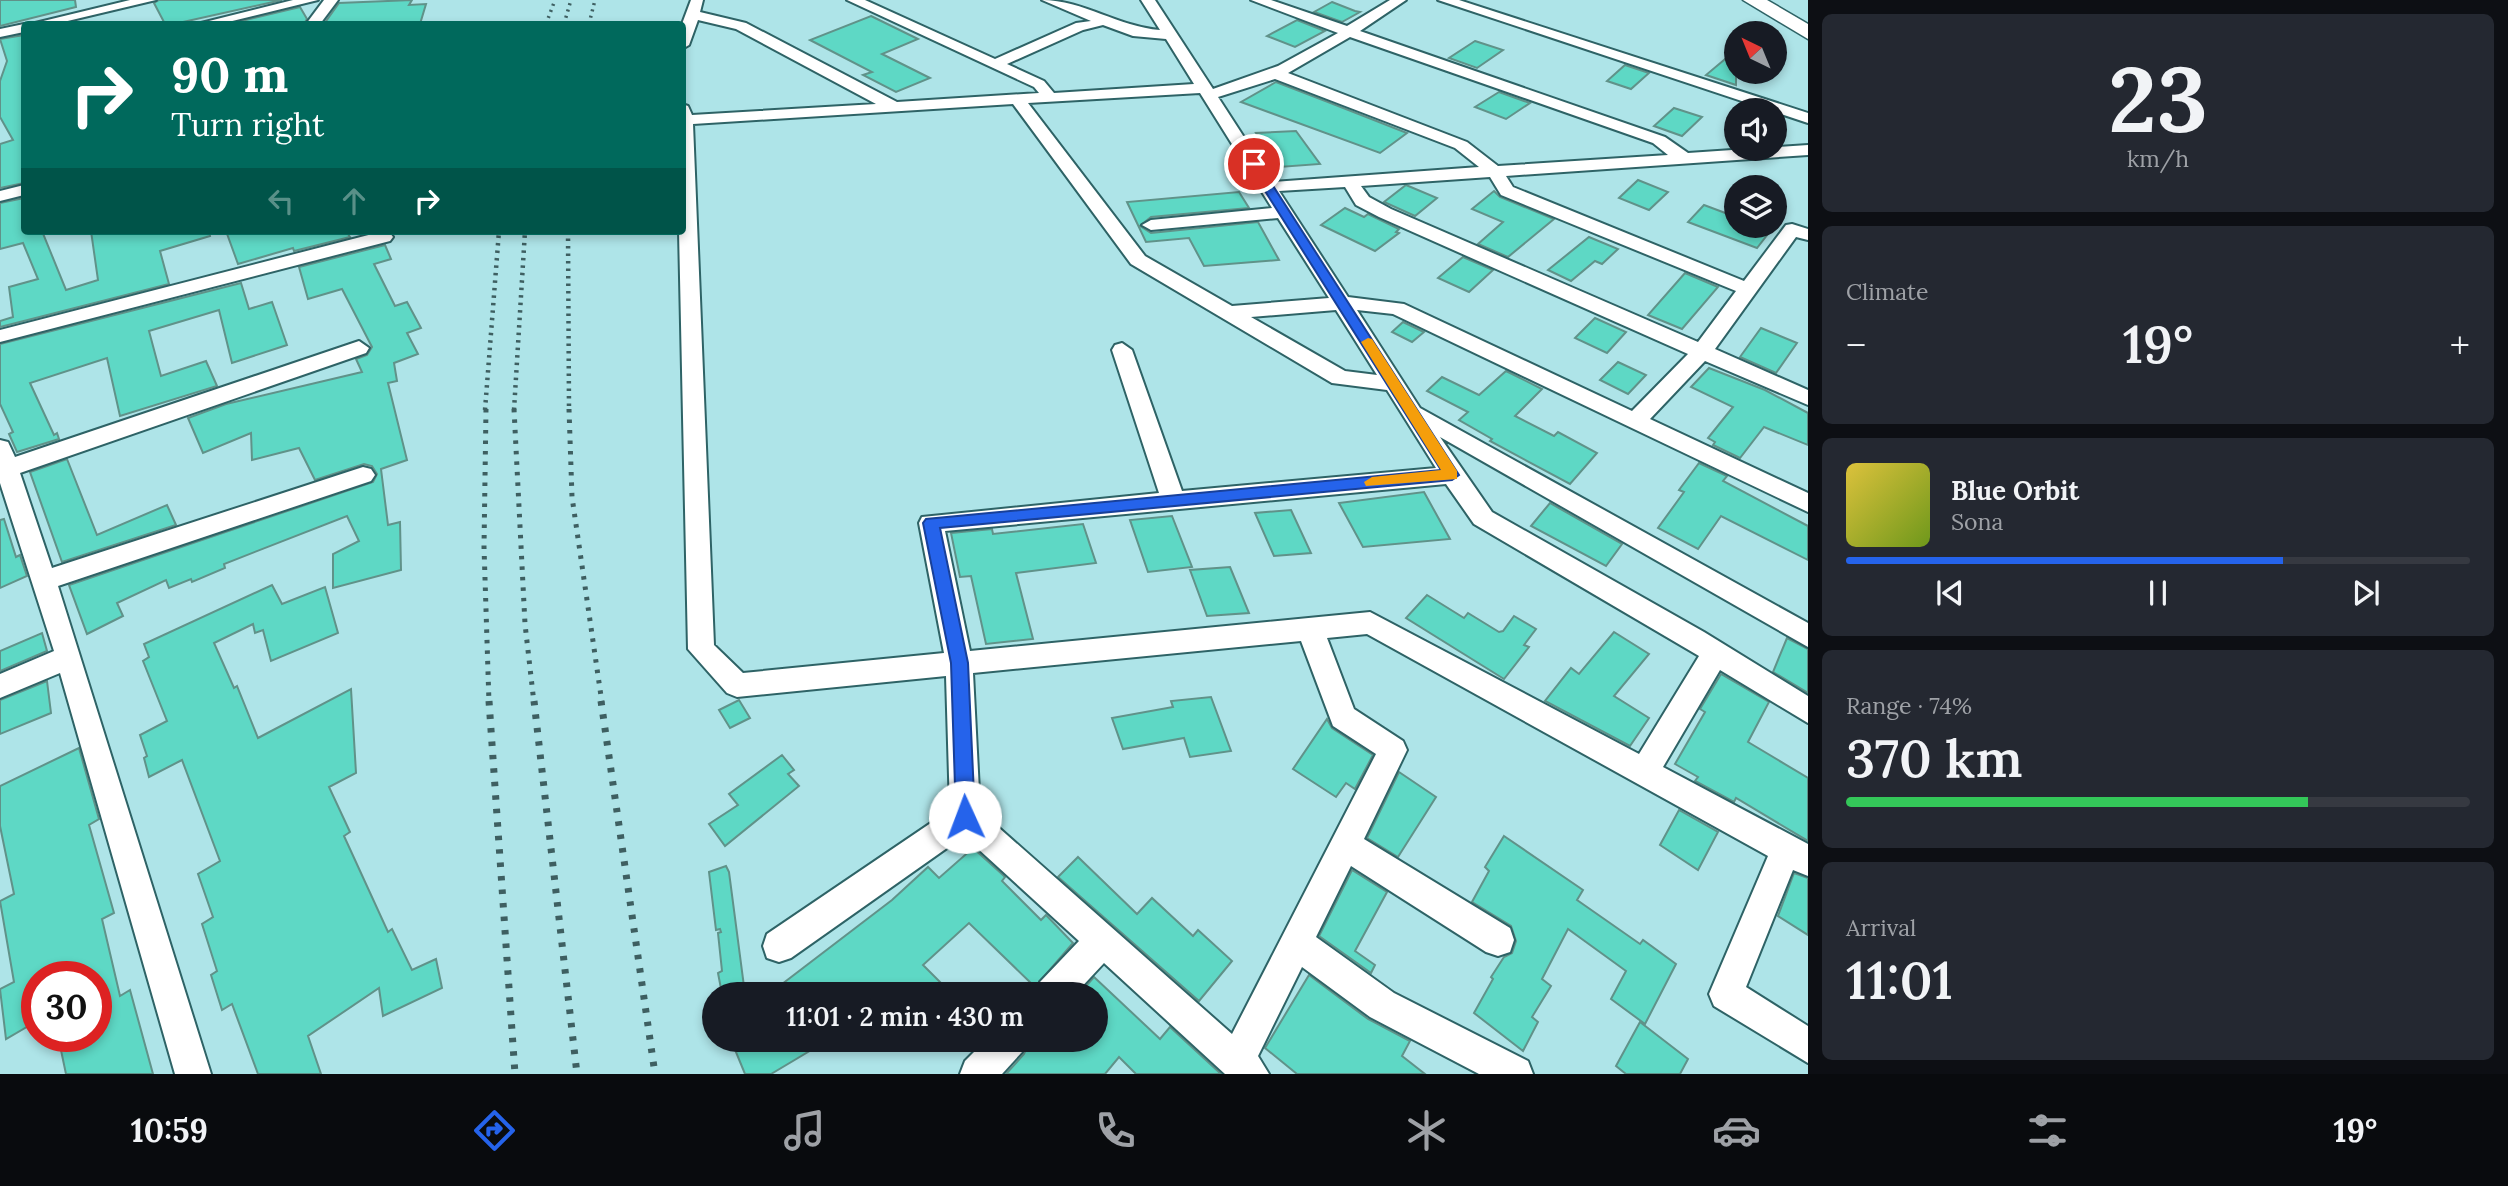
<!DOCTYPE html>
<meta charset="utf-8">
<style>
:root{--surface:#171b24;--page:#242831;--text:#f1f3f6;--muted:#9ea1a6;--line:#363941;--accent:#2563eb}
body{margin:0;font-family:Lora,serif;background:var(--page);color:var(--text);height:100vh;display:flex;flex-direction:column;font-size:26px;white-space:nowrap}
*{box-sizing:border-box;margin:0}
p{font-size:23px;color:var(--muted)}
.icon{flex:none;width:38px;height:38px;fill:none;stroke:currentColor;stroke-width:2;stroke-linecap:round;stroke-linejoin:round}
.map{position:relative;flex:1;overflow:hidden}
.drawer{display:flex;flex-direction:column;gap:14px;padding:14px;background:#0d0f14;width:700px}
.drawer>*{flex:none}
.hud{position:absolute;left:21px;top:21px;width:665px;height:214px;border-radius:7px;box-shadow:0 4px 10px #0003;background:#00695c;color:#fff;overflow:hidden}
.needle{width:46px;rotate:317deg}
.tools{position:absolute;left:1724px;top:21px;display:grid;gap:14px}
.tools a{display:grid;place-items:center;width:63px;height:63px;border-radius:50%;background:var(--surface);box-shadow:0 4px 10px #0003;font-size:35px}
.speed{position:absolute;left:21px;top:961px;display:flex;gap:14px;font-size:35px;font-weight:700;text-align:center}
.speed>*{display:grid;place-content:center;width:91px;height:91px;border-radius:50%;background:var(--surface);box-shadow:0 4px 10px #0003;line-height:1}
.speed .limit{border:10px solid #d22;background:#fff;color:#111}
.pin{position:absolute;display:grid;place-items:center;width:60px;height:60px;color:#fff;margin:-30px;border:4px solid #fff;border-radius:50%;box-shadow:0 2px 7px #0007}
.me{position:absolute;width:77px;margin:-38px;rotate:358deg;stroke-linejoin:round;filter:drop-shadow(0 0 5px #0008)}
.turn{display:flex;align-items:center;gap:24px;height:147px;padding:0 35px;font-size:32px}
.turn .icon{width:91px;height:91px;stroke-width:2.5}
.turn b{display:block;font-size:49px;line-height:60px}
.lanes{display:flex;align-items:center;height:66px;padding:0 35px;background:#0003;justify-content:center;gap:35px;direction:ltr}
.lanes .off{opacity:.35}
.big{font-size:52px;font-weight:600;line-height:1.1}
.drawer .card{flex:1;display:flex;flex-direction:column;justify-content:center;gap:10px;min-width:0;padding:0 24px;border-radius:10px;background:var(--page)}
.drawer .dial{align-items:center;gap:0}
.dial b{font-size:91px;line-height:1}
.song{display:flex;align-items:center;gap:21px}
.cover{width:84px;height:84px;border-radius:10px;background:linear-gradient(135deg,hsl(50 70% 55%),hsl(80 70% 35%))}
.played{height:7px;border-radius:4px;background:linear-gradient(90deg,var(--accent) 70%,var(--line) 70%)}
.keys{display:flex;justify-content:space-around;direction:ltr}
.heat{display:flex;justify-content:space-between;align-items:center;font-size:38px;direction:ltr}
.charge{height:10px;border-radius:5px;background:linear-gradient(90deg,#34c759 74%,var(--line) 0)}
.trip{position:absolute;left:702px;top:982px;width:406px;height:70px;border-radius:35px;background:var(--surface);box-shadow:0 4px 10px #0003;font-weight:600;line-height:70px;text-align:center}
.tab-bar{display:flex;height:112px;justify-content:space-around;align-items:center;background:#090b0e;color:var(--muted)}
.tab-bar .icon{width:49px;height:49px}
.tab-bar .selected{color:var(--accent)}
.tab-bar b{font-size:32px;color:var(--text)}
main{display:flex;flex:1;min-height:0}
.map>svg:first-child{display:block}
.building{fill:#5ed8c5;stroke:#609289;stroke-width:2}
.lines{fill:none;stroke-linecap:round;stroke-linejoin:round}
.street-casing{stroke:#2e6366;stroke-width:4}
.secondary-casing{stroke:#2e6366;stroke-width:3}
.street{fill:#fff;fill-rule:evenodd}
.secondary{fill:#fff;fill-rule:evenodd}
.rail-far3{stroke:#3e5f61;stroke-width:3.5;stroke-dasharray:2 4.5;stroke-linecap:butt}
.rail-far2{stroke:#3e5f61;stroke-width:4.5;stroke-dasharray:2.5 5;stroke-linecap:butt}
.rail-far1{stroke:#3e5f61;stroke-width:5;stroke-dasharray:3.5 7;stroke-linecap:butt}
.rail{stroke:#3e5f61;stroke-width:7;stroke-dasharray:4.5 9;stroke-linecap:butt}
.route{fill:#2563eb;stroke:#184099;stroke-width:2}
.slow{fill:#f59e0b}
</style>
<main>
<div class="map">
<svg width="1808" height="1074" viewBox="0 0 1808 1074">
<rect width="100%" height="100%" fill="#aee4e8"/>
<!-- building -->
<g class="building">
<path d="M0,0H75L76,7L0,26Z"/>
<path d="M159,0H282L174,24H165L154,3Z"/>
<path d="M412,0L409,5L426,4L420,24H324L339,3Z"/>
<path d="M1332,2L1355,11L1360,12L1342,22L1314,12Z"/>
<path d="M300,7L307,19L304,24H229Z"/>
<path d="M871,16L918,39L882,54L930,78L896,92L863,75L872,72L810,40Z"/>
<path d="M1297,20L1325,31L1295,47L1267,36Z"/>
<path d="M24,35V183L0,188V144L13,140L0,117V81L7,61L0,39Z"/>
<path d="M1475,41L1503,50L1477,68L1449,58Z"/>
<path d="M1736,50V85L1706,75Z"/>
<path d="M1625,65L1649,73L1631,89L1607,81Z"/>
<path d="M1276,82L1328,102L1407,133L1380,153L1241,102Z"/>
<path d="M1499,92L1524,101L1530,103L1506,119L1475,107Z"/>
<path d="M1674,108L1702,117L1682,136L1654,126Z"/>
<path d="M1296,131L1320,164L1279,167L1256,133Z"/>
<path d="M1638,180L1668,192L1649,210L1619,198Z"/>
<path d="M1406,185L1437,198L1415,216L1384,202Z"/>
<path d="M1494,191L1500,197L1554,219L1508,257L1478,244L1503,222L1472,209Z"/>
<path d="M1239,192L1249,208L1151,217L1140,226L1151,233L1258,222L1279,260L1204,266L1189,238L1146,242L1127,202Z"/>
<path d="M24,198V231H42L66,290L98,280L91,231H209L210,236L160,251L169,284L0,327V321L13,317L9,287L38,279L23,243L0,249V203Z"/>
<path d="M1704,205L1736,217V226H1760L1771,230L1757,248L1688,222Z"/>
<path d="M1345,208L1364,217L1368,214L1399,229L1396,232L1399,233L1375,251L1321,225Z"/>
<path d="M226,231H346L350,237L294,251L293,248L238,264Z"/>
<path d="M1589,237L1618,249L1602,264L1595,261L1571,281L1548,270Z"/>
<path d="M385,245L391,259L374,264L395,306L407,302L421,328L407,333L418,354L394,363L397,381L388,383L407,460L381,469L388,525L400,522L401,570L333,588V554L359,541L347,516L224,564L225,568L192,582L191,579L169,588L166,580L117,603L123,616L87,634L69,585L373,482L377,474L372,466L364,464L315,480L299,448L252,460L251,433L203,453L188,418L226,404L362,372L356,359L367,355L372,347L342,289L308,299L299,267Z"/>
<path d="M1463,257L1493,270L1469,292L1438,278Z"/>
<path d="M1685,273L1718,287L1682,329L1648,315Z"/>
<path d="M241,283L249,309L272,302L287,345L232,363L219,310L149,331L161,376L206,361L217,386L120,416L107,358L30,383L54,435L57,433L59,439L17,452L9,434L13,432L0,404V344Z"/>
<path d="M1595,318L1626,332L1607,353L1575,338Z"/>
<path d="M1403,322L1424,332L1412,342L1392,332Z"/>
<path d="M1761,328L1797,343L1776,373L1740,357Z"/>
<path d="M1618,362L1646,375L1628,394L1600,380Z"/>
<path d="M1709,368L1765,390L1808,413V445L1764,427L1740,458L1713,445L1715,442L1708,438L1733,407L1691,387Z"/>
<path d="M1506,371L1542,389L1515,416L1554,436L1558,432L1597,453L1570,484L1490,441L1492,439L1459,420L1468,412L1427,391L1442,377L1479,395Z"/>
<path d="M67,459L97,535L167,505L176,525L62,562L30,472Z"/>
<path d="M1699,463L1727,476L1723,481L1808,526V560L1721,516L1698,549L1658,528L1684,492L1679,490Z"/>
<path d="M1424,492L1450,539L1363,547L1339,503Z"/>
<path d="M1550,503L1622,544L1606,566L1531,526Z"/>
<path d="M1291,510L1311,553L1274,556L1255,513Z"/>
<path d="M1172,516L1192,567L1148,572L1130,520Z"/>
<path d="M4,519L16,557L20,555L27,576L0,588V520Z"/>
<path d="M1083,524L1096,563L1016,573L1033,639L986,644L971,576L960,577L951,533L992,529L993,534Z"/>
<path d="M1230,567L1249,613L1207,616L1190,570Z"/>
<path d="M272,585L282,604L325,587L338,633L271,661L263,630L255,633L253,624L214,643L234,688L237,686L258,738L351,689L356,773L329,787L350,832L344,836L388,932L392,929L412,970L436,959L442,988L383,1016L379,988L308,1036L321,1074H258L232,1004L222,1010L211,975L217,971L202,924L213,917L198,874L220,861L182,760L149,777L144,758L147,756L140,735L167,721L143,661L149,657L144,644Z"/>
<path d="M1427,595L1464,618L1468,613L1499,632L1503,631L1514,616L1536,629L1524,645L1529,647L1504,679L1406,618Z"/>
<path d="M1614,632L1649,654L1614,696L1649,718L1630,746L1545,701L1571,668L1579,674Z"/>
<path d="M42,633L47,651L0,671V651Z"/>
<path d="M1787,638L1808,649V693L1773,672Z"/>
<path d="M1721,674L1769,702L1748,742L1808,778V841L1736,798L1734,802L1695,781L1698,777L1675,764L1705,712L1700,709Z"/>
<path d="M47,681L51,713L0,734V700Z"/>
<path d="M1211,697L1231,751L1190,757L1184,738L1123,749L1112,718L1173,707L1171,701Z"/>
<path d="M739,700L750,718L730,728L719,710Z"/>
<path d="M1327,719L1332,728L1373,755L1355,789L1346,783L1336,797L1293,769Z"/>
<path d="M79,748L99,819L89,825L114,913L102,919L120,996L130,990L153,1074H66L58,1036H96V976H37V1021L6,1039L0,989L14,982L0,901L14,894L0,826V786Z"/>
<path d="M782,755L794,770L788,774L799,786L725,846L709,824L738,805L729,794Z"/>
<path d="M1399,772L1436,797L1398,857L1367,838Z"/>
<path d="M1679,810L1718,832L1698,870L1660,845Z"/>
<path d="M1504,836L1583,890L1577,900L1640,944L1643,940L1676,964L1645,1024L1611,999L1626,971L1568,929L1542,979L1551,986L1532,1017L1538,1022L1523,1051L1474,1013L1493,979L1491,977L1504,957L1512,953L1516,941L1511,926L1472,902L1489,871L1485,867Z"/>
<path d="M973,848L1003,875L1005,877L1002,881L1041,920L1046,915L1073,943L1035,987L969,923L923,965L952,994H769L892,900L928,867L939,878Z"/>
<path d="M1078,857L1137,914L1152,898L1193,936L1198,930L1232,961L1199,1001L1058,877Z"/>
<path d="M726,866L729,872L745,994H722L718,973L722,971L718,933L721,932L720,929L716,930L709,872Z"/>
<path d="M1352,870L1387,892L1355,951L1375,965L1371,973L1319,936Z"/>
<path d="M1794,873L1808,878V935L1778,916Z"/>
<path d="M1309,975L1368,1019L1410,1041L1402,1056L1425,1074H1297L1265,1048Z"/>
<path d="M1094,977L1160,1039L1170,1027L1221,1074H1136L1119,1057L1105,1074H1006L1024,1054L1030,1040H1096V994H1079Z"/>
<path d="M1640,1022L1688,1059L1680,1074H1626L1616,1066Z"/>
<path d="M731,1040H828L771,1074H745Z"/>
</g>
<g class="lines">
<defs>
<g id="street">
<path d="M130,0H156L55,24H31Z"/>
<path d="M293,0H318L220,24H197Z"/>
<path d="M324,0H338L320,24H306Z"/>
<path d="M691,0H703L700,12L746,23L897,102L1039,93L1034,87L847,0H865L995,59L1076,23L1091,21L1042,0C1083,0 1119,27 1160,30L1141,0H1155L1213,89L1278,66L1338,33L1251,0H1271L1347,26L1390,0H1406L1360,31L1665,137L1688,153L1808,145V155L1506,176L1513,187L1744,281L1786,225L1792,224L1808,229V240L1796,237L1715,349L1808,390V405L1705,361L1650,419L1808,493V512L1393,314L1357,310L1420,408L1808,623V647L1440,437L1492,512L1704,632L1808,696V723L1720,670L1663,767L1808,844V876L1793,870L1746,987L1808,1026V1063L1714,1006L1709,994L1768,856L1367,634L1327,638L1354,709L1403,741L1407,750L1364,839L1510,928L1514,940L1510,952L1498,956L1486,952L1351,866L1316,937L1394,993L1528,1061L1533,1074H1479L1370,1017L1302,967L1258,1056L1269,1074H1225L1104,963L1075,994H1035L1040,982L1079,941L964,836L791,958L779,962L767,958L763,946L767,934L950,810L946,676L737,697L727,693L688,649L679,231H682V104L688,106L692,115L876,104L736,29L698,20L689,45L682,49V24ZM1103,25L1133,36L1166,39L1194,84L1054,93L1044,81L1007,64L1083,30ZM1350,37L1653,143L1668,155L1498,166L1467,142L1288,73ZM1275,79L1455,148L1479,167L1273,182L1218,97ZM1200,93L1272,208L1151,220L1142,225L1151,230L1278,218L1329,298L1232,306L1145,256L1028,103ZM1013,104L1131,264L1332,383L1387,390L1436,468L1182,491L1132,350L1122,343L1115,345L1112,350L1159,493L922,517L919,523L944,653L743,673L714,645L693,124ZM1490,177L1501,195L1736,291L1698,342L1391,209L1369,197L1361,186ZM1345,187L1356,205L1379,217L1688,354L1632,411L1404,304L1348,297L1279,191ZM1336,310L1377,375L1345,371L1251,317ZM1446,484L1474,524L1699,656L1639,754L1370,612L970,651L945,531ZM1301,641L1333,726L1376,754L1232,1034L980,811L973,673Z"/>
<path d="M1438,0H1459L1808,113V123Z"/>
<path d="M24,24H27L24,32L0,37V29Z"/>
<path d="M24,185V195L0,201V191Z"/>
<path d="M384,231L390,233L393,237L390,241L0,342V330Z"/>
<path d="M359,341L369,348L366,353L20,473L52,568L363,467L371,469L375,475L371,481L58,586L211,1074H175L60,673L0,698V674L54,651L0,483V440L8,442L15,457Z"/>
<path d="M986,1040H1027L1022,1052L1002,1074H960L965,1061Z"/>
</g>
<path id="secondary" d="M1743,0H1767L1808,24V39Z"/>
</defs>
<!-- street casing -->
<use href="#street" class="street-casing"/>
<!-- secondary casing -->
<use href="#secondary" class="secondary-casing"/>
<!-- street -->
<use href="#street" class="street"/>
<!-- secondary -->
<use href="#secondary" class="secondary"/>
<!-- rail-far3 -->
<g class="rail-far3">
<path d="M546,24L555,0"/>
<path d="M564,24L571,0"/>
<path d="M589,24L595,0"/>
</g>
<!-- rail-far2 -->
<g class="rail-far2">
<path d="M568,231L569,410"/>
<path d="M485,410L499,231"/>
<path d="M514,410L525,231"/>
</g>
<!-- rail-far1 -->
<g class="rail-far1">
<path d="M486,409L484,547L489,703"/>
<path d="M514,409L525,624L534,703"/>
<path d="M569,409L572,497L602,703"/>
</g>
<!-- rail -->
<g class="rail">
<path d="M489,701L515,1074"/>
<path d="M534,701L577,1074"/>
<path d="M601,701L655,1074"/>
</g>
</g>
<!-- route -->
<path class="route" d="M1254,161L1259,164L1459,475L1452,480L940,528L968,663L975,817L972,823L965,826L959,823L956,817L951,663L923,523L926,519L1441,470L1248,164Z"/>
<!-- slow -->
<path class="slow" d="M1368,338L1372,339L1457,471V479L1366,486L1364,482L1372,477L1441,470L1361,342Z"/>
</svg>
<div class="tools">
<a><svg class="needle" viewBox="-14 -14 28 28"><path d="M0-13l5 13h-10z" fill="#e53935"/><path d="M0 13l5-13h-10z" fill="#9ea1a6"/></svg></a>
<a><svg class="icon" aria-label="sound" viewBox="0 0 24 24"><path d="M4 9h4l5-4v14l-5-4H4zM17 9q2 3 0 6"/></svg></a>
<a><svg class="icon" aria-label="layers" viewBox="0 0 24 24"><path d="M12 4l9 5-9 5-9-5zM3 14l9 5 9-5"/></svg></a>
</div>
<div class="speed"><div class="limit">30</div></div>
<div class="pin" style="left:1254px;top:164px;background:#d93025"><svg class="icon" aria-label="arrive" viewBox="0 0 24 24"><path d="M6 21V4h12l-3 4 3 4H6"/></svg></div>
<svg class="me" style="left:965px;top:817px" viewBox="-20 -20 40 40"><circle r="19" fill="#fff"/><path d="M0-13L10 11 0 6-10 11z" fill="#2563eb"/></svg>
<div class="trip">11:01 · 2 min · 430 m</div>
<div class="hud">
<div class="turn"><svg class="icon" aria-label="right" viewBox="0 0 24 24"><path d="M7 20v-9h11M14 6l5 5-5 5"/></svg><div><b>90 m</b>Turn right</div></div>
<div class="lanes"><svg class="icon off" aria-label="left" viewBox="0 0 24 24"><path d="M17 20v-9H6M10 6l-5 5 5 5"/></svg><svg class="icon off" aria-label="ahead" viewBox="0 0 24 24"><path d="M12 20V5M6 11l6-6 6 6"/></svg><svg class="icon" aria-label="right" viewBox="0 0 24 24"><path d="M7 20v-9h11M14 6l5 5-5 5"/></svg></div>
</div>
</div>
<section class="drawer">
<div class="card dial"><b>23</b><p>km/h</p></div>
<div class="card"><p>Climate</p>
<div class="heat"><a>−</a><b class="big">19°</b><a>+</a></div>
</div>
<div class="card">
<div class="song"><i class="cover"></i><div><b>Blue Orbit</b><p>Sona</p></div></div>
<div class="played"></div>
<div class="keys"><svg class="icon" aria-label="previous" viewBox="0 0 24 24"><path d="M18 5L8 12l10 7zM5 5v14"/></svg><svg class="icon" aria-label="pause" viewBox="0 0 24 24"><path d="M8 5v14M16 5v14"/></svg><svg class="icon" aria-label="next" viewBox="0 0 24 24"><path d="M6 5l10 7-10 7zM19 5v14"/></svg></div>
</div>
<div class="card"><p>Range · 74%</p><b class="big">370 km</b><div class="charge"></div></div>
<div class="card"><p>Arrival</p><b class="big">11:01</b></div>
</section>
</main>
<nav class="tab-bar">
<b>10:59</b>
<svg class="icon selected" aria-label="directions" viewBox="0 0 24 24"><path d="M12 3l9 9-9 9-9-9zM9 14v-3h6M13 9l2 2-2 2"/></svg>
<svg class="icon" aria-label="music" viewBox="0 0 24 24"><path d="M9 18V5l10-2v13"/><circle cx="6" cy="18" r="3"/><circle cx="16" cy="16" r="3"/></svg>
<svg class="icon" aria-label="phone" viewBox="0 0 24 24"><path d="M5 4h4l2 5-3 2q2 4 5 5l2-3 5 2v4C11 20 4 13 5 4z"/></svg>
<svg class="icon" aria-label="climate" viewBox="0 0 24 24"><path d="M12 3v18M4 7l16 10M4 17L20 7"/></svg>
<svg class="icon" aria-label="car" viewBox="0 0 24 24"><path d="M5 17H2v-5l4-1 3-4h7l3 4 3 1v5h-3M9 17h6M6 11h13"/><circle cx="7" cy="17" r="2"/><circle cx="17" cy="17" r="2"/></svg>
<svg class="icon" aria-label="filters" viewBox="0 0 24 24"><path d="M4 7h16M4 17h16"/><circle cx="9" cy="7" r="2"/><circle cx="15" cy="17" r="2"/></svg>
<b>19°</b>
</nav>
